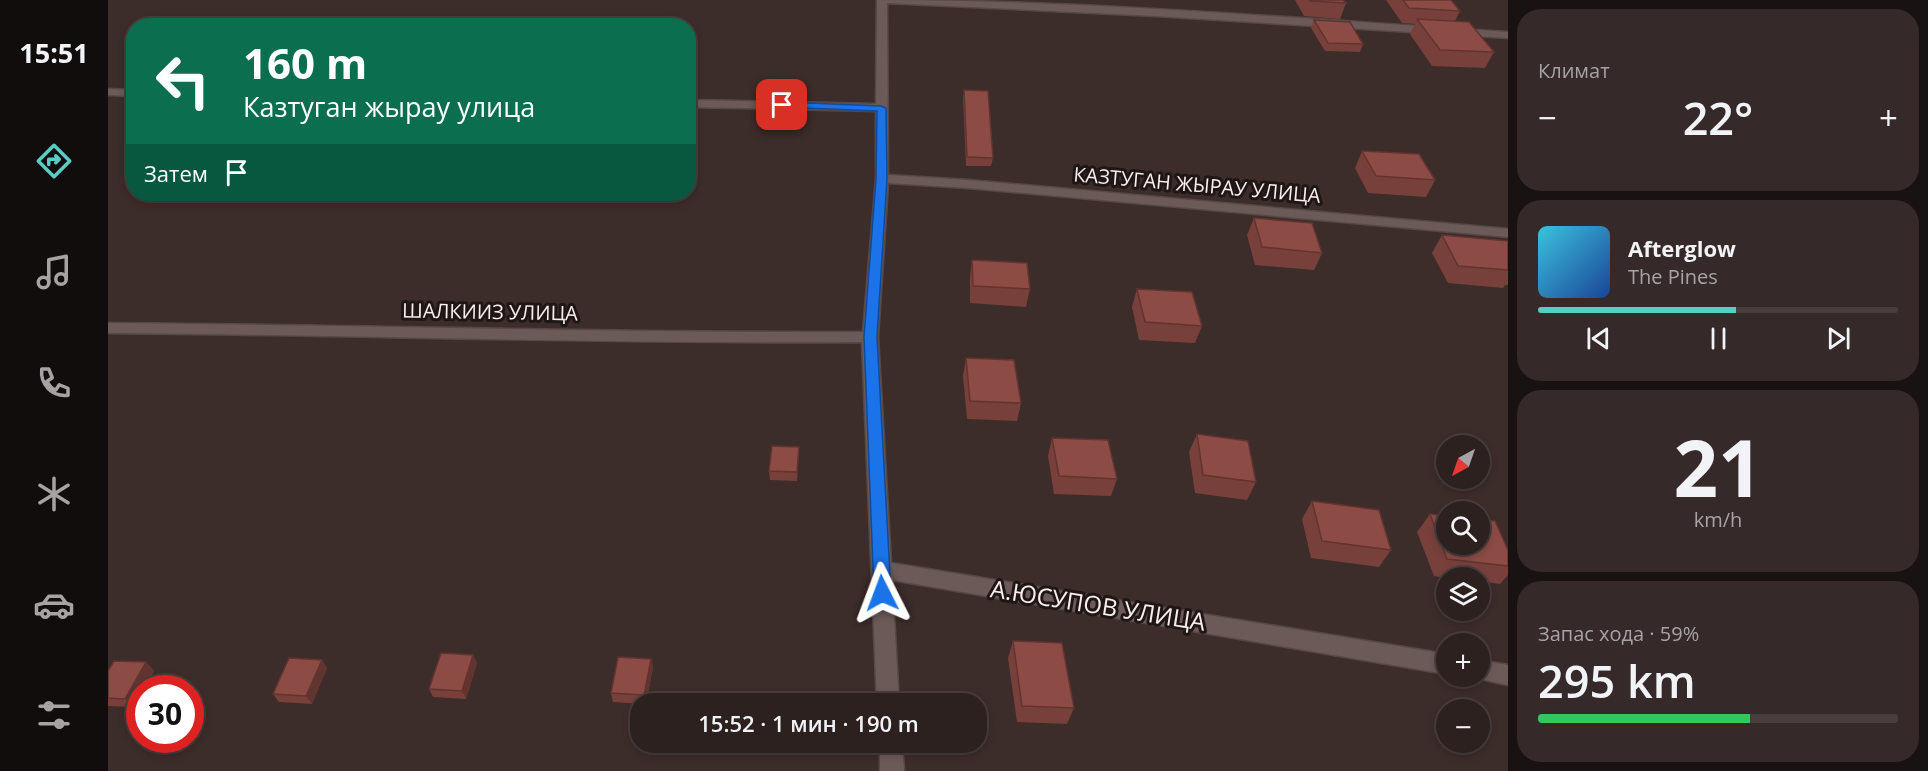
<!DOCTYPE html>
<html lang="ru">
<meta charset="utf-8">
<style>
:root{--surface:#2d2120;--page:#352929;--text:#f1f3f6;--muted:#a7a3a5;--line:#483e3e;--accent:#56cec3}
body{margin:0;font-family:"Open Sans",sans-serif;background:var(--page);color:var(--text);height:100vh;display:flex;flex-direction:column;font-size:22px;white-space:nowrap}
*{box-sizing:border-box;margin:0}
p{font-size:20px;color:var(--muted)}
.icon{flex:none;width:33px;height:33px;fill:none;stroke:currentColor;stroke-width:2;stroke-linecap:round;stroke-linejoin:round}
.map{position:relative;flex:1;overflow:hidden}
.sheet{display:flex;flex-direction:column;gap:9px;padding:9px;background:#191212;width:420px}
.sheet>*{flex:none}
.guide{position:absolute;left:18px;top:18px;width:570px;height:183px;border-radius:24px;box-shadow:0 3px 9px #0003,0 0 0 2px var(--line);background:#0b6e4f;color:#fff;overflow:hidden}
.needle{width:39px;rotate:220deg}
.fabs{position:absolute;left:1328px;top:435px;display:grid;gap:12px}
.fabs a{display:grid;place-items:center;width:54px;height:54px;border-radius:50%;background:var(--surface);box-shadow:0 3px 9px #0003,0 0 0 2px var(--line);font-size:30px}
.speed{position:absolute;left:18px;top:675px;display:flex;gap:12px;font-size:30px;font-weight:700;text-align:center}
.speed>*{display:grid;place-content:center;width:78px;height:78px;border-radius:50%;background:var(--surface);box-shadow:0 3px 9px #0003,0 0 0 2px var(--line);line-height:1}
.speed .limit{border:9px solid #d22;background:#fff;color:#111}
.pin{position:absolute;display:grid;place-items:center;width:51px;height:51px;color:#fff;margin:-26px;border-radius:12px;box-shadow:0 3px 9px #0006}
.me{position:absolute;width:66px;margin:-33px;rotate:357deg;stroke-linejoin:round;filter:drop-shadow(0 0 4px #0008)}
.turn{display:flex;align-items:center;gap:21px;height:126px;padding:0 18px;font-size:27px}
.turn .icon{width:78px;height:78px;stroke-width:2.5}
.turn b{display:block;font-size:42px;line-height:51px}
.then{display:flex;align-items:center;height:57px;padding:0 18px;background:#0003;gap:12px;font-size:22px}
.big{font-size:45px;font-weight:600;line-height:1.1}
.sheet .card{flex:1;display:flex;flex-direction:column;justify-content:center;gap:9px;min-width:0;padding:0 21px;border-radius:24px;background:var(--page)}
.sheet .dial{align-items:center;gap:0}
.dial b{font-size:78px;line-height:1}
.song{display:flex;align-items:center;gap:18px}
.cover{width:72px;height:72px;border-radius:9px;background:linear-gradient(135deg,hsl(190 70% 55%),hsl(220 70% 35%))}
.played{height:6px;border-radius:3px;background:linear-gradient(90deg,var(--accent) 55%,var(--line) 55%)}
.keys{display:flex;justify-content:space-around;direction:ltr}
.heat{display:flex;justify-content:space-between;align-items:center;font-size:33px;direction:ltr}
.charge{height:9px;border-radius:4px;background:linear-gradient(90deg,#34c759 59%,var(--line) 0)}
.trip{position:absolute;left:522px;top:693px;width:357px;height:60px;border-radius:24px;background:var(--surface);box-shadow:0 3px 9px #0003,0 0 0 2px var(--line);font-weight:600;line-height:60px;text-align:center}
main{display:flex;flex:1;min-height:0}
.dock{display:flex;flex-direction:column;width:108px;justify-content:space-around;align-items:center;background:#120d0d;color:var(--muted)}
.dock .icon{width:42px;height:42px}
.dock .current{color:var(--accent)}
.dock b{font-size:27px;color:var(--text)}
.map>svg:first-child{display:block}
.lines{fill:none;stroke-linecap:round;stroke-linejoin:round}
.minor-casing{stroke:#564847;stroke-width:3}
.minor{fill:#6c5a58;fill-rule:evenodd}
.wall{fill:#78403a}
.shaded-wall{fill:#623430}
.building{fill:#8c4b44;stroke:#623430;stroke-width:1.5}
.route{fill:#1a73e8;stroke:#114b97;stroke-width:1.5}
.labels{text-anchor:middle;stroke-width:6;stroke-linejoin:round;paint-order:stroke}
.street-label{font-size:20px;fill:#f9eeec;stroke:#1e1716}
.near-street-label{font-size:24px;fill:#f9eeec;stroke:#1e1716}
</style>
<main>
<nav class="dock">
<b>15:51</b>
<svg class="icon current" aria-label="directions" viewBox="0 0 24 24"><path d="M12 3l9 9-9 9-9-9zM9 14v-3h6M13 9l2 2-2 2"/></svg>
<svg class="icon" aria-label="music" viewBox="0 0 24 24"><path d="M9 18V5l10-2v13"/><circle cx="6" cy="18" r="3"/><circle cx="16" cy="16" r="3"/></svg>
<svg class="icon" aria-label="phone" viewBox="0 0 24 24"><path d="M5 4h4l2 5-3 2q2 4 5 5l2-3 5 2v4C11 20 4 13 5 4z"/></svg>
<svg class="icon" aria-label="climate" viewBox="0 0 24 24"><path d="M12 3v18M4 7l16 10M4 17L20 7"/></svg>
<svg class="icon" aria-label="car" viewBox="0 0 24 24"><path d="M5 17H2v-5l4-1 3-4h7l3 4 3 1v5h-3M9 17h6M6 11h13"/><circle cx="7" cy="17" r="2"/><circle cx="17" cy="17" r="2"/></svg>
<svg class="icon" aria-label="filters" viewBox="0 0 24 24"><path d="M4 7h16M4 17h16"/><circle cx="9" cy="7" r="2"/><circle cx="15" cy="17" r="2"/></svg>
</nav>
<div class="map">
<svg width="1400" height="771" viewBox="0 0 1400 771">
<rect width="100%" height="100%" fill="#3c2c2a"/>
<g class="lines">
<defs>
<g id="minor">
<path d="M769,0C979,0 1190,19 1400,32V38L1047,16L779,3L780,175L860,180L1400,229V237L860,188L780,183L770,337L783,563L1338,654V674L784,580L791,704H769L754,342C503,344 251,335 0,333V323C252,325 503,333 755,332L768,179V111L580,107V100L768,104Z"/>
<path d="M0,89L26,90V96L0,95Z"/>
<path d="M1371,660L1400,665V685L1363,677L1371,676Z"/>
<path d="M772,742H794L796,771H772Z"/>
</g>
</defs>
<!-- minor casing -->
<use href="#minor" class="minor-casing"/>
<!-- minor -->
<use href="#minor" class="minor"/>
</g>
<!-- wall -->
<g class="wall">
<path d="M1187,0H1235L1238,3L1232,19L1196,16Z"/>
<path d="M1278,0H1343L1352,11L1347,21L1386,52L1377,68L1324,66L1302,34L1307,24L1294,23Z"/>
<path d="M1206,20L1255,44L1252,52L1217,51L1203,28Z"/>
<path d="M856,90L885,158L883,166H858L855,98Z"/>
<path d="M1254,151L1327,180L1318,197L1260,193L1247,168Z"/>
<path d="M1146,218L1214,253L1206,270L1147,265L1139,235Z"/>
<path d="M1334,235L1400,241V285H1397L1395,288L1340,283L1324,253Z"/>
<path d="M864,260L922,289L918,307L862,303V277Z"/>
<path d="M1029,289L1094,326L1087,343L1031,340L1024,307Z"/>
<path d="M858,358L913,403L909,421L859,419L855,376Z"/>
<path d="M1089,434L1148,482L1139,500L1087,493L1081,452Z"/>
<path d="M944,438L1009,479L1003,496L946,494L940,456Z"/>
<path d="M691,447L689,481L662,480L661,471Z"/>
<path d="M1204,501L1283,550L1271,567L1203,558L1194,519Z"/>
<path d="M1322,514L1400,550V575L1392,584L1371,581V578H1338L1326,576L1309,532Z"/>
<path d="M905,641L966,708L959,724L909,722L900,658Z"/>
<path d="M365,655L369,663L358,699L325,697L321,689Z"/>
<path d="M543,659L545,667L538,704L505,702L503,693Z"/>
<path d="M214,660L219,668L204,704L171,702L165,694Z"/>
<path d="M38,662L46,671L36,688H32L25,707L0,706V671Z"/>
</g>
<!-- shaded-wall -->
<g class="shaded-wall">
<path d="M365,655L369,663L358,699L354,691Z"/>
<path d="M543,659L545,667L538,704L536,695Z"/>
<path d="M214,660L219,668L204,704L198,696Z"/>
<path d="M38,662L46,671L36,688H32V696L25,707L17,699Z"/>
</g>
<!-- building -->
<g class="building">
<path d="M1201,0H1235L1238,3L1202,1Z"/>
<path d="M1295,0H1343L1352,11L1301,8Z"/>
<path d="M1309,19L1361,22L1386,52L1332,50Z"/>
<path d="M1206,20L1242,22L1255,44L1220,43Z"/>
<path d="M856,90L880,91L885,158L859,157Z"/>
<path d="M1254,151L1311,154L1327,180L1268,176Z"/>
<path d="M1146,218L1204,223L1214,253L1154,247Z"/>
<path d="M1334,235L1400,241V270L1350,266Z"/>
<path d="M864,260L919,263L922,289L865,286Z"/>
<path d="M1029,289L1084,292L1094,326L1037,322Z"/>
<path d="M858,358L906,360L913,403L862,401Z"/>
<path d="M1089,434L1140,441L1148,482L1095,475Z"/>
<path d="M944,438L1000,440L1009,479L951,476Z"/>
<path d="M664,446L691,447L689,472L661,471Z"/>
<path d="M1204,501L1271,510L1283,550L1214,541Z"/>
<path d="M1322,514L1338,516V544H1371V520L1387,521L1400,550V566L1339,559Z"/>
<path d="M905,641L954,643L966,708L914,706Z"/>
<path d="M333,653L365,655L354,691L321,689Z"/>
<path d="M510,657L543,659L536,695L503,693Z"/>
<path d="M181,658L214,660L198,696L165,694Z"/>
<path d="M6,661L38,662L17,699L0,698V671Z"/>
<path d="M619,693L653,694L652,704H618Z"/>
</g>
<!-- route -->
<path class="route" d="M674,102L773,106L778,108L779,179L769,337L783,593L780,598H769L766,593L756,337L768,179L769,111L671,107L669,105Z"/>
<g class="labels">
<!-- street labels -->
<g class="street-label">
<text transform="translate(1089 185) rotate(5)" y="7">КАЗТУГАН ЖЫРАУ УЛИЦА</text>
<text transform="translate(382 312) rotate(1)" y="7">ШАЛКИИЗ УЛИЦА</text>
</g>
<!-- near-street labels -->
<g class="near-street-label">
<text transform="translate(990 606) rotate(9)" y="8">А.ЮСУПОВ УЛИЦА</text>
</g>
</g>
</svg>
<div class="fabs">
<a><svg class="needle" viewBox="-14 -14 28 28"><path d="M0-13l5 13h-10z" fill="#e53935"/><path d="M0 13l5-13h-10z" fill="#a7a3a5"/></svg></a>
<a><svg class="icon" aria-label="search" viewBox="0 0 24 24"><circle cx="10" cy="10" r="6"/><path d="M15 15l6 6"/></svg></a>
<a><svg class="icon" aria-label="layers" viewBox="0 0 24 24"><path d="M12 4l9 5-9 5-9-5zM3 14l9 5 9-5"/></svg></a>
<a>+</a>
<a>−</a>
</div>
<div class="speed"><div class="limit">30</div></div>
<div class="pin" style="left:674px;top:105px;background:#d93025"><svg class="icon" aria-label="arrive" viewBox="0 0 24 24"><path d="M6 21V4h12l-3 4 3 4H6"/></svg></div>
<svg class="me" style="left:774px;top:593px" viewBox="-20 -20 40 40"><path d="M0-17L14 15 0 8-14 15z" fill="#1a73e8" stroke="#fff" stroke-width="4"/></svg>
<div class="trip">15:52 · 1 мин · 190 m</div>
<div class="guide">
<div class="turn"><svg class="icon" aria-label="left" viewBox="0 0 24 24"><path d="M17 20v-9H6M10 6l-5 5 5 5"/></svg><div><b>160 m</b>Казтуган жырау улица</div></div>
<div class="then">Затем<svg class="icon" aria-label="arrive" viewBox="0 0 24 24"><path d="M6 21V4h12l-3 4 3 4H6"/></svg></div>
</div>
</div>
<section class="sheet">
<div class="card"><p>Климат</p>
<div class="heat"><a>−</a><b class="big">22°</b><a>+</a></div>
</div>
<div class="card">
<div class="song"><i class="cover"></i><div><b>Afterglow</b><p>The Pines</p></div></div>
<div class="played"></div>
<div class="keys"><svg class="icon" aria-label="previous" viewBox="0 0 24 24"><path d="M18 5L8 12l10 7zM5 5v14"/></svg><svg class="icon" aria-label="pause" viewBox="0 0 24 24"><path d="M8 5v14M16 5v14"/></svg><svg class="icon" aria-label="next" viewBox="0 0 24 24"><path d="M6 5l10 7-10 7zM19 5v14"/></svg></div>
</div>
<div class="card dial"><b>21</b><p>km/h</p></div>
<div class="card"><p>Запас хода · 59%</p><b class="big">295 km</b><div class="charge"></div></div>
</section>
</main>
